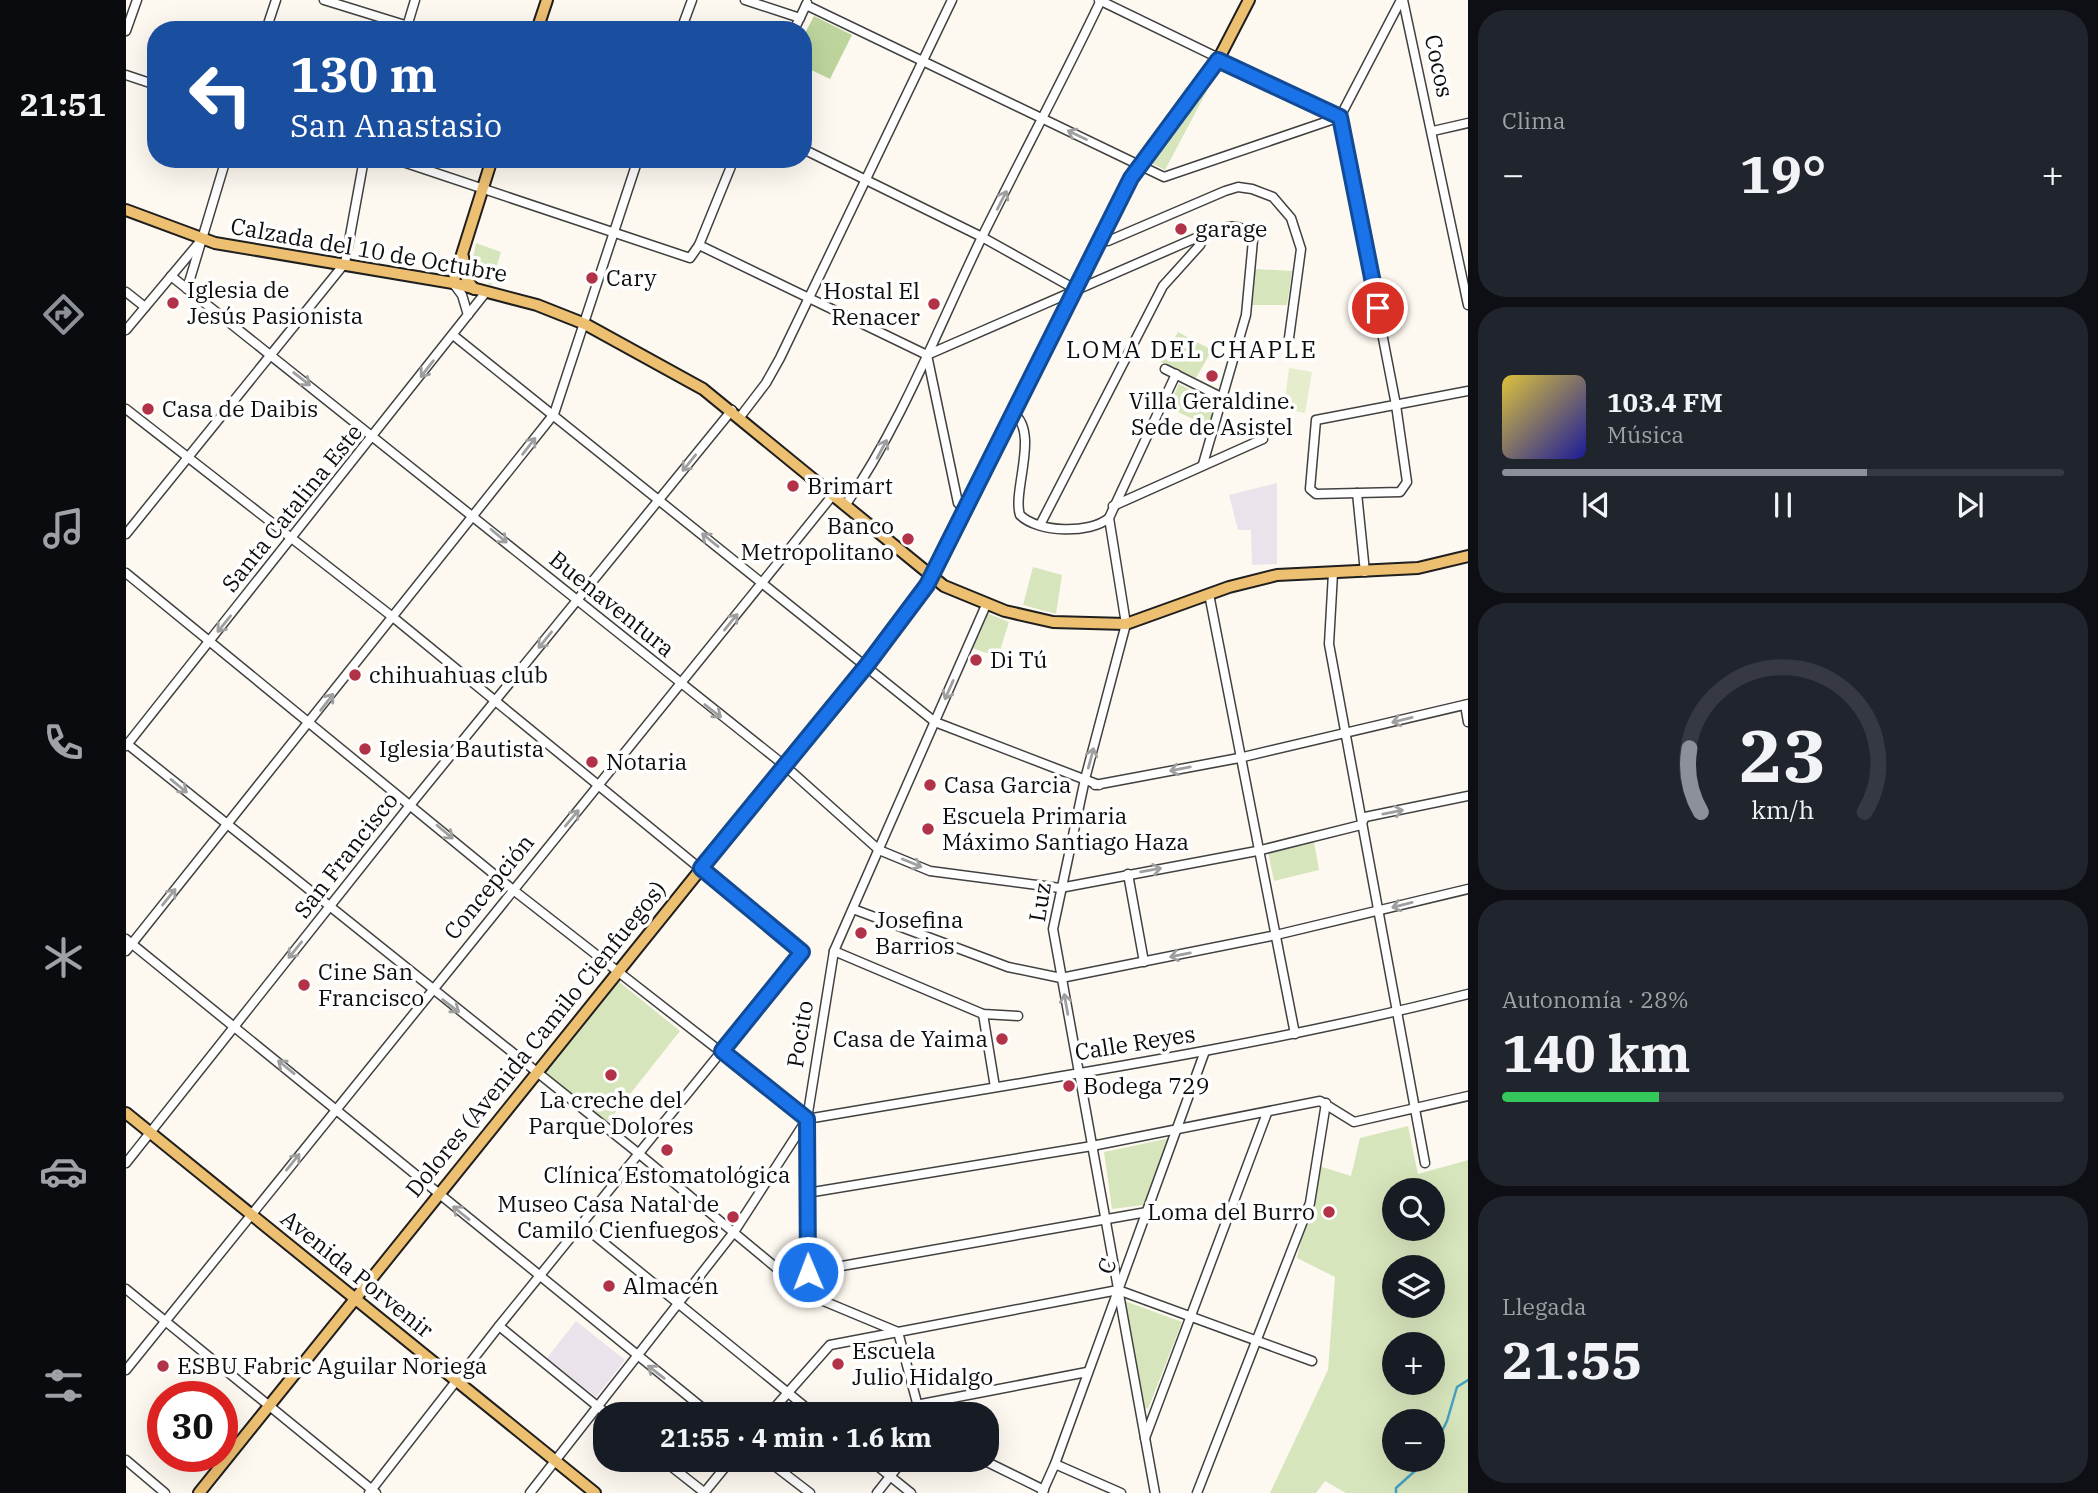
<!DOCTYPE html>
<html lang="es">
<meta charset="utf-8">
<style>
:root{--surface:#171b24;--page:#20242c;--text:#f1f3f6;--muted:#9ea1a6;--line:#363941;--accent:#8c9099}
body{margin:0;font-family:"IBM Plex Serif",serif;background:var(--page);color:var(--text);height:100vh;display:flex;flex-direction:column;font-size:26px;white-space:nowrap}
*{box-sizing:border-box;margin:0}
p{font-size:23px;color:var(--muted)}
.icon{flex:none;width:38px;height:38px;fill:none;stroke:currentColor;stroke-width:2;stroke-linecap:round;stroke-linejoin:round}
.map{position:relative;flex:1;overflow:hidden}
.details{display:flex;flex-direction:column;gap:10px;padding:10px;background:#0d0f14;width:630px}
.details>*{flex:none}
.top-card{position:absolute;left:21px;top:21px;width:665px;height:147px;border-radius:28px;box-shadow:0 7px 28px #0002;background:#1a4fa0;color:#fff;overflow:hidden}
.tools{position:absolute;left:1256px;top:1178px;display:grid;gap:14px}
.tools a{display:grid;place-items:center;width:63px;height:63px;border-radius:50%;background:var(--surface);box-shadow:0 7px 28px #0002;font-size:35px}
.speed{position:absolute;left:21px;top:1381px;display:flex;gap:14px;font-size:35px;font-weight:700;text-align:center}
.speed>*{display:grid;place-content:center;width:91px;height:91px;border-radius:50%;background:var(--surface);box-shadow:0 7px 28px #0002;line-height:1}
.speed .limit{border:10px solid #d22;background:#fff;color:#111}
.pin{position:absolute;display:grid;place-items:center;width:60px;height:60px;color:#fff;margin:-30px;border:4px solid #fff;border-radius:50%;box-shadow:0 2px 7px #0007}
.me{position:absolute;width:77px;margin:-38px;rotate:359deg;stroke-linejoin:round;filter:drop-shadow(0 0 5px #0008)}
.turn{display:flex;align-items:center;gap:24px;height:147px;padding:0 28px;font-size:32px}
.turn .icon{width:91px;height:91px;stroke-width:2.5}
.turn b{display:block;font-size:49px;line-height:60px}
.big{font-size:52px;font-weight:700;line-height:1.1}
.details .card{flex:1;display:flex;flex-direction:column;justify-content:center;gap:10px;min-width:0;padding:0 24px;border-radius:28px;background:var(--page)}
.details .dial{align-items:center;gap:0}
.dial svg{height:182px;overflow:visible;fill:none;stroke:var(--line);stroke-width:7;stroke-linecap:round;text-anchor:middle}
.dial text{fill:var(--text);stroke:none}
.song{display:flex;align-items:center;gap:21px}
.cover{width:84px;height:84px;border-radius:10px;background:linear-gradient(135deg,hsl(50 70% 55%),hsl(240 70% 35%))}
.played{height:7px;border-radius:4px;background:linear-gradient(90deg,var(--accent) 65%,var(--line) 65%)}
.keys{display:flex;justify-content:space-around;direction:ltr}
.heat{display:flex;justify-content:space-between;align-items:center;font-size:38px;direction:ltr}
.charge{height:10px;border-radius:5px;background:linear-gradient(90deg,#34c759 28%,var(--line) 0)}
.trip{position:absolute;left:467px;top:1402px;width:406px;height:70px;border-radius:28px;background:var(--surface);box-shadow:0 7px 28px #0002;font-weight:700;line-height:70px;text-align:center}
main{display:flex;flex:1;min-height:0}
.tab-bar{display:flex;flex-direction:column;width:126px;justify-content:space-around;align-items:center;background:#090b0e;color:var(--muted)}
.tab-bar .icon{width:49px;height:49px}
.tab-bar .on{color:var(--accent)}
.tab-bar b{font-size:32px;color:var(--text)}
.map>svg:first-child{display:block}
.industrial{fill:#eae3ec}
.green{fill:#d7e5bc;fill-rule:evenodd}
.forest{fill:#bdd59d}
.pitch{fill:#e6edcd}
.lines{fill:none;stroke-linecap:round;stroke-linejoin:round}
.stream{stroke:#469fc1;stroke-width:2.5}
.minor-casing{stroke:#414141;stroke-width:11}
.major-casing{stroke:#1f1f1f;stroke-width:14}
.minor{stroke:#fff;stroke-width:8}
.major{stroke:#ecbf71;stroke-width:10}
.oneway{stroke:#9f9f9f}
.route-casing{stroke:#114b97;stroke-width:18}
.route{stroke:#1a73e8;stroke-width:12}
.poi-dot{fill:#b23247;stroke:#fff;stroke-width:2.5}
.labels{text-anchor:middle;stroke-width:7;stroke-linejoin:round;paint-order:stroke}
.street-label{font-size:23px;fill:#0e0e0e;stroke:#fff}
.poi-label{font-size:23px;fill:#0e0e0e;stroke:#fff;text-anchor:start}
.neighbourhood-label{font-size:24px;letter-spacing:2px;fill:#0e0e0e;stroke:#fff}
</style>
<main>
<nav class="tab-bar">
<b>21:51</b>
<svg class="icon on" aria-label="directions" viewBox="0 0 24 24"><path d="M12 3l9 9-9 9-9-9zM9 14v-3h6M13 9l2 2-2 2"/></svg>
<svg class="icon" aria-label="music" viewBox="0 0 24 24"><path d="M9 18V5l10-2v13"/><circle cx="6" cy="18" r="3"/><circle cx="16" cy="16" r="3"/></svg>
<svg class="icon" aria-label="phone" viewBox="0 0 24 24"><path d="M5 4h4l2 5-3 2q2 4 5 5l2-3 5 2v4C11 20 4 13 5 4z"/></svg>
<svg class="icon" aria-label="climate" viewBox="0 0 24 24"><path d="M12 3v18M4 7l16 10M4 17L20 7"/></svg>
<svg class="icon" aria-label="car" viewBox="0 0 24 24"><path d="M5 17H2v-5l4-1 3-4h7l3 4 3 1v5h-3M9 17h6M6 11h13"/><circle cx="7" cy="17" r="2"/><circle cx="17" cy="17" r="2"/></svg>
<svg class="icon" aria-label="filters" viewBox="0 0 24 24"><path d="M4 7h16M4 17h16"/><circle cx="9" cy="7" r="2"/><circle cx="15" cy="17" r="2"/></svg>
</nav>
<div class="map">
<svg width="1342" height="1493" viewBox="0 0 1342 1493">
<rect width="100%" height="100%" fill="#fef9f0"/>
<!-- industrial -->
<g class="industrial">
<path d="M1151,483V564L1126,565L1125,530H1112L1103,495Z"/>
<path d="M450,1321L499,1360L470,1397L421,1358Z"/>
</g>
<!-- green -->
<g class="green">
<path d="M1082,89L1039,170L1023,162Z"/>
<path d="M350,243L375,252L365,286L345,269Z"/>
<path d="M1128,269L1166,271L1161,305H1125Z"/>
<path d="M1052,332L1086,350L1070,378L1035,362Z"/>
<path d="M1053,384L1090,403L1083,427L1042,407Z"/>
<path d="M907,567L936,575L930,614L897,605Z"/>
<path d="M861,613L883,622L872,657L846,648Z"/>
<path d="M1188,842L1193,870L1148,881L1142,852Z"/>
<path d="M492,981L554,1031L481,1123L419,1073Z"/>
<path d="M1282,1126L1292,1174L1342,1160V1493H1220L1199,1481L1190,1493H1144L1202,1370L1209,1277L1171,1258L1193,1166L1225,1176L1234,1138ZM1269,1190H1307V1228H1269ZM1269,1267H1307V1306H1269ZM1269,1344H1307V1382H1269ZM1269,1421H1307V1460H1269Z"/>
<path d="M1044,1138L1018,1205L986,1209L978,1152Z"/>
<path d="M996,1300L1056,1322L1022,1409L1014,1405Z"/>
</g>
<!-- forest -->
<path class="forest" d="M688,16L726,35L704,79L677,66V37Z"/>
<!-- pitch -->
<path class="pitch" d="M1163,368L1186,372L1179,413L1158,409Z"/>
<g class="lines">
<!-- stream -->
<g class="stream">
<path d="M1307,1449L1321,1421L1331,1387L1342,1380"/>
<path d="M1270,1493V1488L1301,1460"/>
</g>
<defs>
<g id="minor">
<path d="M198,0L295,30"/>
<path d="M619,0L674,18"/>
<path d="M973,0L1214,117"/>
<path d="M1277,0L1342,305"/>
<path d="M680,5L1038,177L1214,117"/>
<path d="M140,30L150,0"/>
<path d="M280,30L289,0"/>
<path d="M555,30L566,0"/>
<path d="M668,30L681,3"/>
<path d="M0,31L11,0"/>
<path d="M0,75L30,85"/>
<path d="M1214,117L1270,405L1281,482L1274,492L1190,494L1184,489L1190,420L1342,391"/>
<path d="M1214,117L1275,0"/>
<path d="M1307,131L1342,123"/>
<path d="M677,149L856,237L949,289"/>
<path d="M268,159L564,258L573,245L608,159"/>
<path d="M976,238L982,241L1099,191L1112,187L1126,189L1147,197L1165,218L1175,249L1163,338"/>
<path d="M573,245L801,355"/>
<path d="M45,276L658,765L753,850L804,871L934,888L1131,851L1235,825L1239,817L1342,796"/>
<path d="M327,283L336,295L342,315"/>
<path d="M61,289L100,159"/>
<path d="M0,292L19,307"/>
<path d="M0,330L72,244"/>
<path d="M327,335L809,722L973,785"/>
<path d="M801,355L1079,234C1097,227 1115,219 1127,240L1120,315L1077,464"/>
<path d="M801,355L832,503L839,510"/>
<path d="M1039,369L1097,398"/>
<path d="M0,409L268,618L676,952L373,1326L243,1493"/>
<path d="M887,413C914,432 886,491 894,515C912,533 964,534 983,518"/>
<path d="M614,417L640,383L654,358L826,0"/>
<path d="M1231,493L1239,572"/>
<path d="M719,506C776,423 812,328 856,237C895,158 937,80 975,0"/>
<path d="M987,506L1137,439"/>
<path d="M914,525L1037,286L1074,245L1079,234"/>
<path d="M0,534L219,263L238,159"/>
<path d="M0,573L386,889L681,1119"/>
<path d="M1207,573L1203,644L1299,1163"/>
<path d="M1083,594L1169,1034"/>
<path d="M1339,705L1342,722"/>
<path d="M0,743L512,1153L683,1295L772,1332L794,1414"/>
<path d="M0,746L360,292"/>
<path d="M969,785L1113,758L1342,704"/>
<path d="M1002,874L1018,962"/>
<path d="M727,909L882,967L935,978L1150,935L1342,889"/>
<path d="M0,939L584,1414"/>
<path d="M0,951L428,414L512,159"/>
<path d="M708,951L857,1014L892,1016"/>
<path d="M857,1014L869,1087"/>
<path d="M681,1119C902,1081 1125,1049 1342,994"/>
<path d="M681,1119L683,1295"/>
<path d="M0,1163L285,804L606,410"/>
<path d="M681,1193L966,1146L1194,1101L1228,1122L1342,1096"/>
<path d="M456,1225L688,1414"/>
<path d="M682,1272L1021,1212"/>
<path d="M0,1289L250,1493"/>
<path d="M373,1326L481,1414"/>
<path d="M0,1370L706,496"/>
<path d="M790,1405L961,1372"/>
<path d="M643,1414L704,1345L992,1290L1186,1361"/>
<path d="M1019,1438L1141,1113"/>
<path d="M0,1460L39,1493"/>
<path d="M537,1460L579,1493"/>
<path d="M641,1460L684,1493"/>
<path d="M744,1460L785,1493"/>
<path d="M857,1460L918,1490"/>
<path d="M929,1464L995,1493"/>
<path d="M404,1493L608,1232L681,1119L708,951L860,605"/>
<path d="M578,1493L605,1460"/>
<path d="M751,1493L777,1460"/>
<path d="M916,1493L929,1464L1079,1051"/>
<path d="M1029,1493L927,929L959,779L1000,624L983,518L1050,374"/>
<path d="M1071,1493L1184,1203L1200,1103"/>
</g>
<g id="major">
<path d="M411,30L421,0"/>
<path d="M0,210L89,243L327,283L411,305L459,324L577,389L818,586L879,611L927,622L1000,624L1103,587L1151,575L1292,568L1342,556"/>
<path d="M337,257L341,280L348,289"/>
<path d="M327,283L366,159"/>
<path d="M0,1113L469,1493"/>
<path d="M73,1493L784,609L805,577L1005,178L1092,60L1123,0"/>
</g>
</defs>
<!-- minor casing -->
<use href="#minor" class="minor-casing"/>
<!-- major casing -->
<use href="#major" class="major-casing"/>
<!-- minor -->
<use href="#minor" class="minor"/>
<!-- major -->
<use href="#major" class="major"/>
</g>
<!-- one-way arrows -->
<defs><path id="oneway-shaft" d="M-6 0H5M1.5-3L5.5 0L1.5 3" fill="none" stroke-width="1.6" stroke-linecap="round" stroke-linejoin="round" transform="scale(1.75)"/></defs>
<g class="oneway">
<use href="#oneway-shaft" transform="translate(951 135) rotate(-154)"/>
<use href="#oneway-shaft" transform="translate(876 200) rotate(-63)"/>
<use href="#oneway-shaft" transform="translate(301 369) rotate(128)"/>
<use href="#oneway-shaft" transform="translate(176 379) rotate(38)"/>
<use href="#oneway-shaft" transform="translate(403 446) rotate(-52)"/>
<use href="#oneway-shaft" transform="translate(756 449) rotate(-62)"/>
<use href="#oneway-shaft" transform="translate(563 463) rotate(129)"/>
<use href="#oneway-shaft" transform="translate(373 536) rotate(40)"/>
<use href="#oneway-shaft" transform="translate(584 540) rotate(-141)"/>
<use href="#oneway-shaft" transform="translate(605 622) rotate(-51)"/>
<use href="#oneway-shaft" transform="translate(98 624) rotate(129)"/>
<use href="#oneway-shaft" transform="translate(419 640) rotate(129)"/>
<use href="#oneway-shaft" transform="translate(823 690) rotate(114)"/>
<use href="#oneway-shaft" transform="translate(201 702) rotate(-52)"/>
<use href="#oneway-shaft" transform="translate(587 711) rotate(38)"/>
<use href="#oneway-shaft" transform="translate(1276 720) rotate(166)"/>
<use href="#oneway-shaft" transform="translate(965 758) rotate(-75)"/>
<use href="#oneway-shaft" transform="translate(1054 769) rotate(169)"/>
<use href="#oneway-shaft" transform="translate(53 786) rotate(39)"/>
<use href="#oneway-shaft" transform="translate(1267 812) rotate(-11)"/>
<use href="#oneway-shaft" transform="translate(446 818) rotate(-50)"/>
<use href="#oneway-shaft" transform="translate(319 832) rotate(40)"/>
<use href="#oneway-shaft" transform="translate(786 863) rotate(22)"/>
<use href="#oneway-shaft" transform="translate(1025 870) rotate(-10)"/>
<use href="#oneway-shaft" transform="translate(43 897) rotate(-51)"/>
<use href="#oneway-shaft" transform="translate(1276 905) rotate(166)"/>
<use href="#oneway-shaft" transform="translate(169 950) rotate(129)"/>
<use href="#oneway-shaft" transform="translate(1054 955) rotate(169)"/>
<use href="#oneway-shaft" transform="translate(940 1004) rotate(-100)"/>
<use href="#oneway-shaft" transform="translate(325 1006) rotate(38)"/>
<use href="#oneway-shaft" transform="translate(160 1067) rotate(-141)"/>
<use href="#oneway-shaft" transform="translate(167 1162) rotate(-51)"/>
<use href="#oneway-shaft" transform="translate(335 1213) rotate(-141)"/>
<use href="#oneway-shaft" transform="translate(530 1372) rotate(-142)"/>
</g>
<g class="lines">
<defs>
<path id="route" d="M682,1272L681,1119L596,1051L676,952L575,868L741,665L801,585L1005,178L1092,60L1214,117L1252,308"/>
</defs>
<!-- route casing -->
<use href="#route" class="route-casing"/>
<!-- route -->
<use href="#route" class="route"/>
</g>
<!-- markers -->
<g class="poi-dot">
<circle cx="1055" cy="229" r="7"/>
<circle cx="466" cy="278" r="7"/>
<circle cx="47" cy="303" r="7"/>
<circle cx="808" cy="304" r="7"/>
<circle cx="1086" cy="376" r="7"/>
<circle cx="22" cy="409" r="7"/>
<circle cx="667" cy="486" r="7"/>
<circle cx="782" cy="539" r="7"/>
<circle cx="850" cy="660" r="7"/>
<circle cx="229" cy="675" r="7"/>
<circle cx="239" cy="749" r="7"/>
<circle cx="466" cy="762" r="7"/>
<circle cx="804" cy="785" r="7"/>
<circle cx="802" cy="829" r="7"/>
<circle cx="735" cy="933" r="7"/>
<circle cx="178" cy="985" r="7"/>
<circle cx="876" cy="1039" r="7"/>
<circle cx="485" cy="1075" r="7"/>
<circle cx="943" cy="1086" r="7"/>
<circle cx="541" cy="1150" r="7"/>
<circle cx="1203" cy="1212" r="7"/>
<circle cx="607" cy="1217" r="7"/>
<circle cx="483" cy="1286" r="7"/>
<circle cx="712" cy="1364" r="7"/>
<circle cx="37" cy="1366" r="7"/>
</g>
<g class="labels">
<!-- street labels -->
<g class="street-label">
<text transform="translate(1313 66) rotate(78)" y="8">Cocos</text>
<text transform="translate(243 250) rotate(10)" y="8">Calzada del 10 de Octubre</text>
<text transform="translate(166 508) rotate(-51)" y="8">Santa Catalina Este</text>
<text transform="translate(486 604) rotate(39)" y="8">Buenaventura</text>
<text transform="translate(220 855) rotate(-52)" y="8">San Francisco</text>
<text transform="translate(363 887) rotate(-51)" y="8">Concepción</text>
<text transform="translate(914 902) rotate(-81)" y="8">Luz</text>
<text transform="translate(674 1034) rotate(-81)" y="8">Pocito</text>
<text transform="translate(410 1039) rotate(-51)" y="8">Dolores (Avenida Camilo Cienfuegos)</text>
<text transform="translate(1009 1043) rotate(-9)" y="8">Calle Reyes</text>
<text transform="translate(981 1266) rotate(-70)" y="8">C</text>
<text transform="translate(231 1274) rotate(39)" y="8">Avenida Porvenir</text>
</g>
<!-- poi labels -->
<g class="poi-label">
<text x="1069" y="237">garage</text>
<text x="480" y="286">Cary</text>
<text x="61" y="298">Iglesia de<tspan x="61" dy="26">Jesús Pasionista</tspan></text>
<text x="794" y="299" text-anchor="end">Hostal El<tspan x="794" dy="26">Renacer</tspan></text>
<text x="1086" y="409" text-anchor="middle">Villa Geraldine.<tspan x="1086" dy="26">Sede de Asistel</tspan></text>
<text x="36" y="417">Casa de Daibis</text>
<text x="681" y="494">Brimart</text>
<text x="768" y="534" text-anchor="end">Banco<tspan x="768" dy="26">Metropolitano</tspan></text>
<text x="864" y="668">Di Tú</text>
<text x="243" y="683">chihuahuas club</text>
<text x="253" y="757">Iglesia Bautista</text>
<text x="480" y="770">Notaria</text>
<text x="818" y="793">Casa Garcia</text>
<text x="816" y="824">Escuela Primaria<tspan x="816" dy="26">Máximo Santiago Haza</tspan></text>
<text x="749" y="928">Josefina<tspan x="749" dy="26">Barrios</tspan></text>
<text x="192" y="980">Cine San<tspan x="192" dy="26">Francisco</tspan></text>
<text x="862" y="1047" text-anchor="end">Casa de Yaima</text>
<text x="957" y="1094">Bodega 729</text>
<text x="485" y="1108" text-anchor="middle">La creche del<tspan x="485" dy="26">Parque Dolores</tspan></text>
<text x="541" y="1183" text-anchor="middle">Clínica Estomatológica</text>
<text x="593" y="1212" text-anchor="end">Museo Casa Natal de<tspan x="593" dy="26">Camilo Cienfuegos</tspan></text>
<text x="1189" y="1220" text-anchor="end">Loma del Burro</text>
<text x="497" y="1294">Almacén</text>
<text x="726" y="1359">Escuela<tspan x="726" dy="26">Julio Hidalgo</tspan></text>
<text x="51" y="1374">ESBU Fabric Aguilar Noriega</text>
</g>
<!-- neighbourhood labels -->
<g class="neighbourhood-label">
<text x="1066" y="358">LOMA DEL CHAPLE</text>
</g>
</g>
</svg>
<div class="tools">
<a><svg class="icon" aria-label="search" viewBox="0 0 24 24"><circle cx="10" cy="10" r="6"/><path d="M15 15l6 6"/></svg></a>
<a><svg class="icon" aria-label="layers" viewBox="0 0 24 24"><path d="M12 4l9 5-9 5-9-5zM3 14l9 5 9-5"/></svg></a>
<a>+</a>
<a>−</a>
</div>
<div class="speed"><div class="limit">30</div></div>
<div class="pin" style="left:1252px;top:308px;background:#d93025"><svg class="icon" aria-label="arrive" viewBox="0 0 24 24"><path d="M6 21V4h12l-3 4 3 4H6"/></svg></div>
<svg class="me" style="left:682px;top:1272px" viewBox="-20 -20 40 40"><circle r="17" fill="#1a73e8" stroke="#fff" stroke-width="3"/><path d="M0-11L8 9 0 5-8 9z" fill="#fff"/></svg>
<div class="trip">21:55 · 4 min · 1.6 km</div>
<div class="top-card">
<div class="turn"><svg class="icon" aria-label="left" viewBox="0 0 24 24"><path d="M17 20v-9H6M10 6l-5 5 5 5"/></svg><div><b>130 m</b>San Anastasio</div></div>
</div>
</div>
<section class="details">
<div class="card"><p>Clima</p>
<div class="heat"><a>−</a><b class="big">19°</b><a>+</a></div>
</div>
<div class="card">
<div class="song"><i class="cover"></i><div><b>103.4 FM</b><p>Música</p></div></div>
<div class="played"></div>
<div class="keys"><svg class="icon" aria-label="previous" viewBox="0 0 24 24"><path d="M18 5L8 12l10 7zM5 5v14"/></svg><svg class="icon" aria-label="pause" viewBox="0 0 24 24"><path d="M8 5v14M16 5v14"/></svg><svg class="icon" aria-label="next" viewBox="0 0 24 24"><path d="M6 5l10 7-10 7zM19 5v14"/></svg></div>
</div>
<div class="card dial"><svg viewBox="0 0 100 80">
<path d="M14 69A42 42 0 1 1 86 69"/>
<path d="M14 69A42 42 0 0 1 9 41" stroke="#8c9099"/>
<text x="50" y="56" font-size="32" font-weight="700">23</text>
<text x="50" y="72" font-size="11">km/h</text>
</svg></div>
<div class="card"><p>Autonomía · 28%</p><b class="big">140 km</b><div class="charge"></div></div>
<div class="card"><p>Llegada</p><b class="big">21:55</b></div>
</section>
</main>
